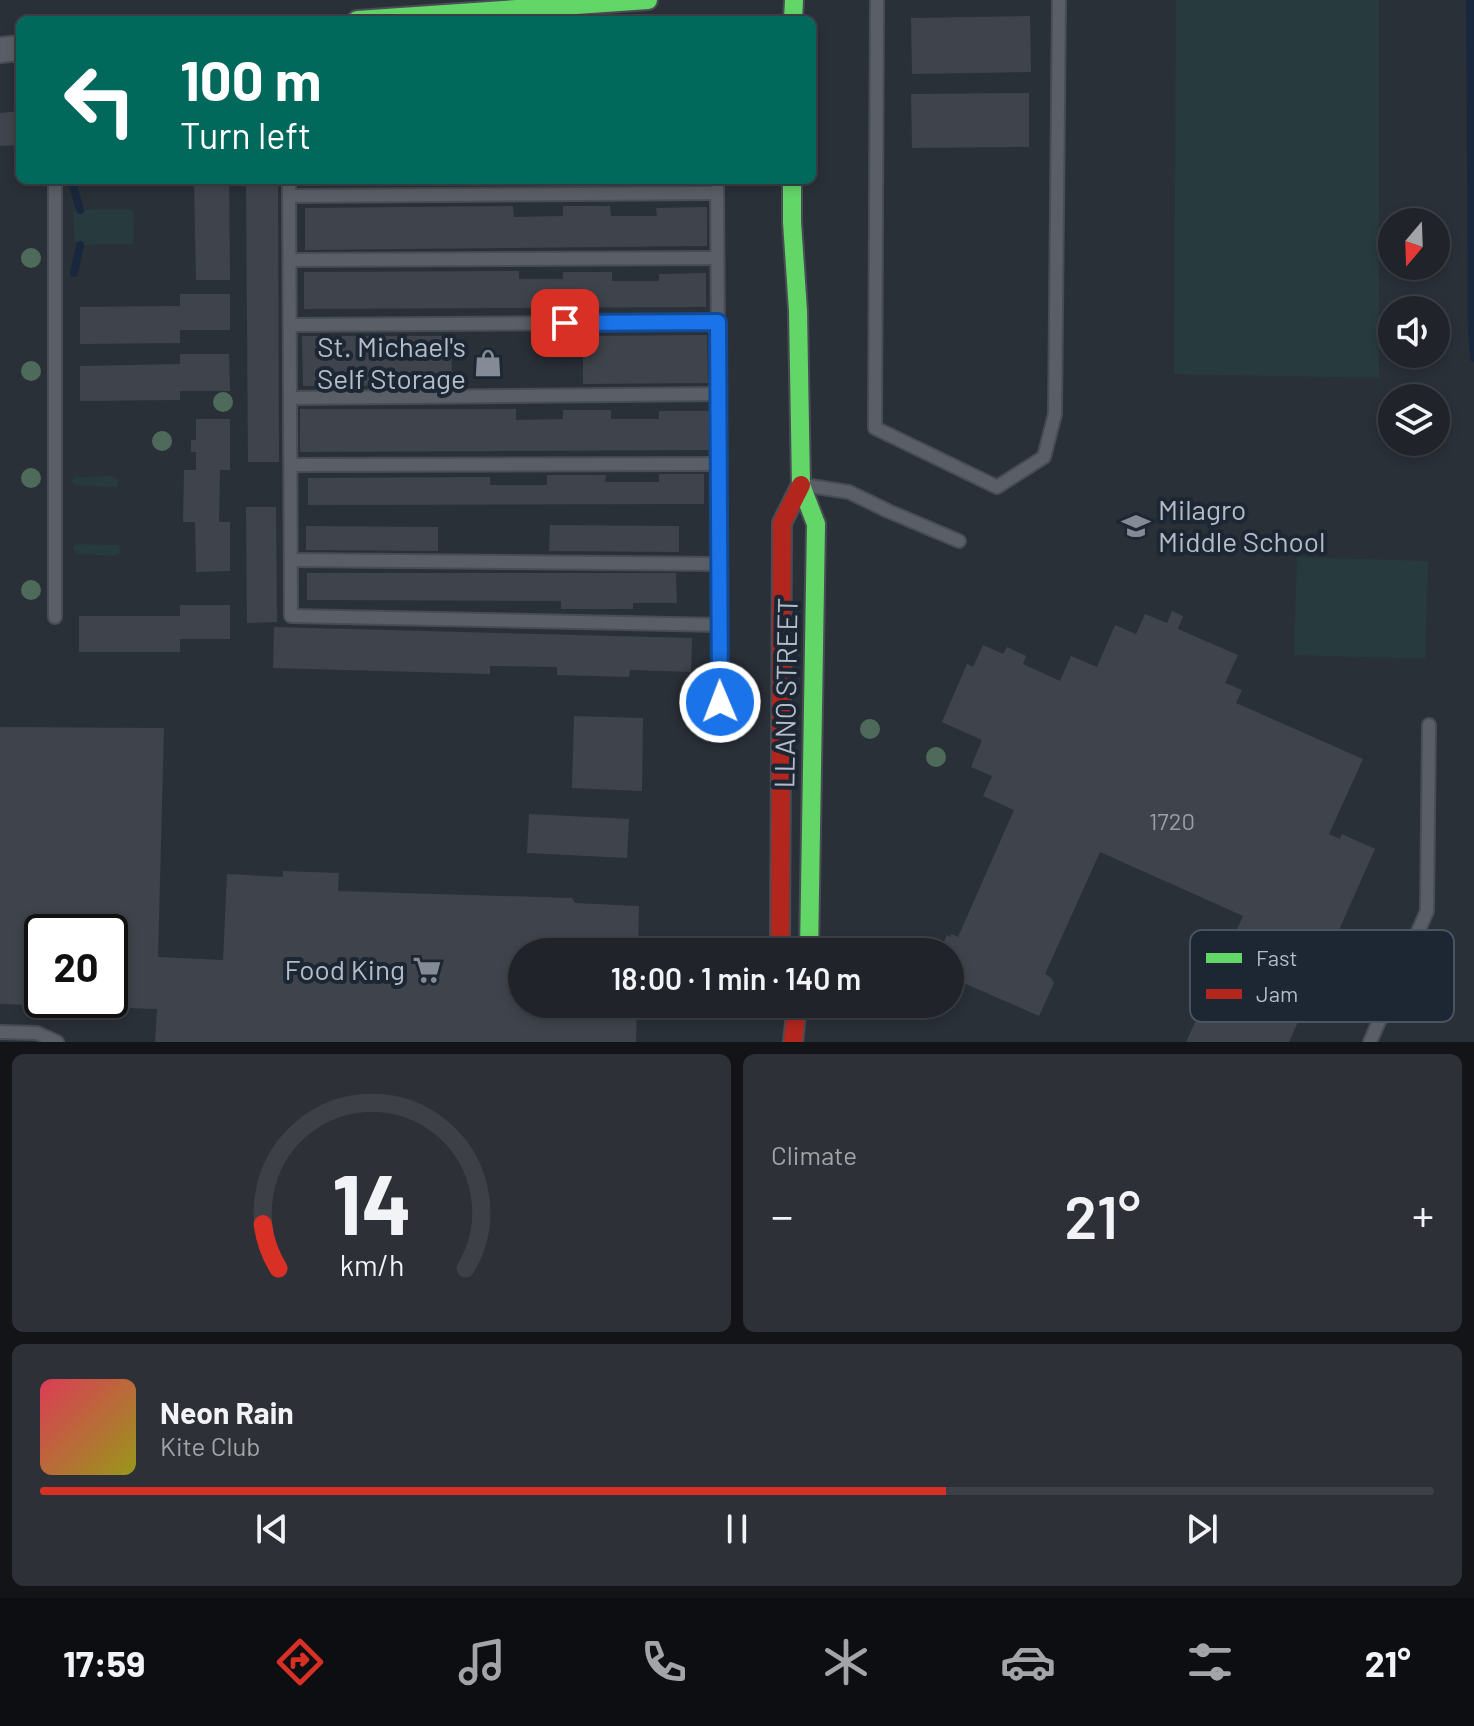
<!DOCTYPE html>
<meta charset="utf-8">
<style>
:root{--surface:#20242a;--page:#2d3036;--text:#f1f3f6;--muted:#a2a4a8;--line:#3d4147;--accent:#d93025}
body{margin:0;font-family:Barlow,sans-serif;background:var(--page);color:var(--text);height:100vh;display:flex;flex-direction:column;font-size:30px;white-space:nowrap}
*{box-sizing:border-box;margin:0}
p{font-size:26px;color:var(--muted)}
.icon{flex:none;width:44px;height:44px;fill:none;stroke:currentColor;stroke-width:2;stroke-linecap:round;stroke-linejoin:round}
.map{position:relative;height:1042px;overflow:hidden}
.panel{display:flex;flex-direction:column;gap:12px;padding:12px;background:#121417;flex:1}
.panel>*{flex:none}
.hud{position:absolute;left:16px;top:16px;width:800px;height:168px;border-radius:12px;box-shadow:0 4px 12px #0003,0 0 0 2px var(--line);background:#00695c;color:#fff;overflow:hidden}
.needle{width:52px;rotate:199deg}
.fabs{position:absolute;left:1378px;top:208px;display:grid;gap:16px}
.fabs a{display:grid;place-items:center;width:72px;height:72px;border-radius:50%;background:var(--surface);box-shadow:0 4px 12px #0003,0 0 0 2px var(--line);font-size:40px}
.speed{position:absolute;left:24px;top:914px;display:flex;gap:16px;font-size:40px;font-weight:700;text-align:center}
.speed>*{display:grid;place-content:center;width:104px;height:104px;border-radius:50%;background:var(--surface);box-shadow:0 4px 12px #0003,0 0 0 2px var(--line);line-height:1}
.speed .limit{border:4px solid #111;border-radius:12px;background:#fff;color:#111}
.pin{position:absolute;display:grid;place-items:center;width:68px;height:68px;color:#fff;margin:-34px;border-radius:16px;box-shadow:0 4px 12px #0006}
.me{position:absolute;width:88px;margin:-44px;rotate:359deg;stroke-linejoin:round;filter:drop-shadow(0 0 6px #0008)}
.turn{display:flex;align-items:center;gap:28px;height:168px;padding:0 32px;font-size:36px}
.turn .icon{width:104px;height:104px;stroke-width:2.5}
.turn b{display:block;font-size:56px;line-height:68px}
.big{font-size:60px;font-weight:600;line-height:1.1}
.panel .card{flex:1;display:flex;flex-direction:column;justify-content:center;gap:12px;min-width:0;padding:0 28px;border-radius:12px;background:var(--page)}
.panel .dial{align-items:center;gap:0}
.dial svg{height:208px;overflow:visible;fill:none;stroke:var(--line);stroke-width:7;stroke-linecap:round;text-anchor:middle}
.dial text{fill:var(--text);stroke:none}
.song{display:flex;align-items:center;gap:24px}
.cover{width:96px;height:96px;border-radius:12px;background:linear-gradient(135deg,hsl(350 70% 55%),hsl(60 70% 35%))}
.played{height:8px;border-radius:4px;background:linear-gradient(90deg,var(--accent) 65%,var(--line) 65%)}
.keys{display:flex;justify-content:space-around;direction:ltr}
.heat{display:flex;justify-content:space-between;align-items:center;font-size:44px;direction:ltr}
.panel .tiles{flex:1;display:grid;gap:12px;grid-template-columns:1fr 1fr}
.card:last-child{grid-column:span 2}
.trip{position:absolute;left:508px;top:938px;width:456px;height:80px;border-radius:40px;background:var(--surface);box-shadow:0 4px 12px #0003,0 0 0 2px var(--line);font-weight:600;line-height:80px;text-align:center}
.tabs{display:flex;height:128px;justify-content:space-around;align-items:center;background:#0d0e11;color:var(--muted)}
.tabs .icon{width:56px;height:56px}
.tabs .on{color:var(--accent)}
.tabs b{font-size:36px;color:var(--text)}
.map>svg:first-child{display:block}
.green{fill:#273a3e}
.lines{fill:none;stroke-linecap:round;stroke-linejoin:round}
.stream{stroke:#19273c;stroke-width:8}
.building{fill:#3f444c;fill-rule:evenodd}
.lane-casing{stroke:#484c55;stroke-width:16}
.street-casing{stroke:#484c55;stroke-width:28}
.fast-casing{stroke:#484c55;stroke-width:22}
.jam-casing{stroke:#484c55;stroke-width:22}
.lane{stroke:#5a5e66;stroke-width:12}
.street{stroke:#5a5e66;stroke-width:24}
.fast{stroke:#63d668;stroke-width:18}
.jam{stroke:#b3261e;stroke-width:18}
.tree{fill:#4e6a5a}
.route-casing{stroke:#114b97;stroke-width:20}
.route{stroke:#1a73e8;stroke-width:14}
.labels{text-anchor:middle;stroke-width:8;stroke-linejoin:round;paint-order:stroke}
.number-label{font-size:24px;fill:#979eaa}
.poi-label{font-size:28px;fill:#b4bcc9;stroke:#1d2633;text-anchor:end}
.street-label{font-size:28px;fill:#b4bcc9;stroke:#1d2633}
.key{fill:#1d2633;stroke:#4a5360;stroke-width:2}
.key-label{font-size:22px;fill:#b4bcc9}
</style>
<div class="map">
<svg width="1474" height="1042" viewBox="0 0 1474 1042">
<rect width="100%" height="100%" fill="#2a3038"/>
<!-- green -->
<g class="green">
<path d="M1176,0H1379V378L1174,374Z"/>
<path d="M125,209L132,210L134,214L133,244L80,245L75,242L73,214L76,210Z"/>
<path d="M113,476L119,481L117,487L75,485L72,481L76,477Z"/>
<path d="M74,544L119,545L120,552L114,556L77,554L73,549Z"/>
<path d="M1297,557L1428,561L1425,659L1294,655Z"/>
</g>
<g class="lines">
<!-- stream -->
<g class="stream">
<path d="M1470,0L1472,333L1474,358"/>
<path d="M72,182L80,210"/>
<path d="M74,273L80,245"/>
</g>
</g>
<!-- building -->
<g class="building">
<path d="M1030,16L1031,72L912,74L911,18Z"/>
<path d="M1029,93V147L912,148L911,94Z"/>
<path d="M20,111V145L0,146V113Z"/>
<path d="M194,180H229L230,280H196Z"/>
<path d="M246,180H278L279,462H248Z"/>
<path d="M513,206L514,217L563,216V206H610L611,216H657L656,208L707,207V246L305,250V208Z"/>
<path d="M519,271V279H563V272H612V281H659V274L706,273V307L304,309V272Z"/>
<path d="M180,294H230V330H180V343L80,344V307L180,306Z"/>
<path d="M707,335L708,383L583,384V336Z"/>
<path d="M302,336H451L452,385L303,386Z"/>
<path d="M180,354H229L230,391H180V400L80,401V366L180,364Z"/>
<path d="M300,409H516V420L563,419V410H611V419H659V411H710V450L300,452Z"/>
<path d="M196,419H230V470H220L219,522H230V571L196,572L195,522H183L184,470H196V452H191V440H196Z"/>
<path d="M659,474H704V504L308,505V478L490,477V485H547V475H606L605,482H659Z"/>
<path d="M246,507H276L277,622L247,623Z"/>
<path d="M550,525L679,526V552L549,551Z"/>
<path d="M306,526L438,527V551L306,550Z"/>
<path d="M307,573H676L677,603H633V609H561V601L307,600Z"/>
<path d="M180,605H230V639H180V652H79V616H180Z"/>
<path d="M1172,611L1183,616L1178,629L1238,655L1225,683L1242,690L1236,703L1363,759L1329,834L1340,839L1342,834L1375,849L1289,1042H1186L1243,916L1100,852L1045,974L1051,978L1054,983L1039,1016L950,977V952H939L947,935L950,937L951,934L958,937L1014,810L983,796L992,776L971,767L982,740L942,722L967,664L973,667L983,645L1003,654L1007,647L1026,656L1023,664L1060,681L1071,656L1097,667L1115,625L1136,634L1145,614L1167,623Z"/>
<path d="M274,627L692,638L691,672L630,670L629,677L557,675V667L490,666V674L273,668Z"/>
<path d="M574,716L643,718L642,791L572,788Z"/>
<path d="M0,727L164,728L158,957L223,960L227,874L283,877V871L339,873L338,891L572,898L575,903L639,906L638,952H522V1004H637L636,1042H155L157,1009L0,1004ZM42,932H110V1000H42Z"/>
<path d="M529,814L629,819L627,858L527,853Z"/>
</g>
<g class="lines">
<defs>
<g id="lane">
<path d="M877,0L875,428L997,487L1044,457L1055,414L1059,0"/>
<path d="M289,180L291,616L719,625"/>
<path d="M289,196L717,193"/>
<path d="M290,260L717,258"/>
<path d="M290,325L718,322"/>
<path d="M290,398L718,394"/>
<path d="M291,465L719,464"/>
<path d="M804,485L849,492L888,511L959,541"/>
<path d="M291,560L719,564"/>
<path d="M55,617V180"/>
<path d="M695,702H720L717,180"/>
<path d="M0,1032L37,1033L57,1042"/>
<path d="M1370,1042L1427,911L1429,725"/>
</g>
<path id="street" d="M0,50L20,48"/>
<g id="fast">
<path d="M357,20L648,0"/>
<path d="M793,20L794,0"/>
<path d="M792,180V222L798,311L801,485L816,524L809,952"/>
</g>
<g id="jam">
<path d="M780,952L782,523L801,485"/>
<path d="M793,1042L797,1004"/>
</g>
</defs>
<!-- lane casing -->
<use href="#lane" class="lane-casing"/>
<!-- street casing -->
<use href="#street" class="street-casing"/>
<!-- fast casing -->
<use href="#fast" class="fast-casing"/>
<!-- jam casing -->
<use href="#jam" class="jam-casing"/>
<!-- lane -->
<use href="#lane" class="lane"/>
<!-- street -->
<use href="#street" class="street"/>
<!-- fast -->
<use href="#fast" class="fast"/>
<!-- jam -->
<use href="#jam" class="jam"/>
</g>
<!-- trees -->
<g class="tree">
<circle cx="31" cy="258" r="10"/>
<circle cx="31" cy="371" r="10"/>
<circle cx="223" cy="402" r="10"/>
<circle cx="162" cy="441" r="10"/>
<circle cx="31" cy="478" r="10"/>
<circle cx="31" cy="590" r="10"/>
<circle cx="870" cy="729" r="10"/>
<circle cx="936" cy="757" r="10"/>
</g>
<g class="lines">
<defs>
<path id="route" d="M565,323L718,322L720,702"/>
</defs>
<!-- route casing -->
<use href="#route" class="route-casing"/>
<!-- route -->
<use href="#route" class="route"/>
</g>
<!-- icons -->
<defs>
<symbol id="shop-bare" viewBox="-9 -9 18 18"><path d="M-5-2.5h2.3a2.7 3.5 0 0 1 5.4 0H5L5.5 6h-11ZM-1.5-2.5h3a1.5 2.3 0 0 0-3 0Z" fill="#848b96" stroke="#1d2633" stroke-width="2.5" paint-order="stroke"/></symbol>
<symbol id="school-bare" viewBox="-9 -9 18 18"><path d="M0-5L7-2L0 1L-7-2ZM-4 1L0 2.5L4 1V4Q0 6-4 4Z" fill="#848b96" stroke="#1d2633" stroke-width="2.5" paint-order="stroke"/></symbol>
<symbol id="supermarket-bare" viewBox="-9 -9 18 18"><path d="M-6-5.5h2.5l.6 2H6L4.5 2H-2.5L-4.4-4H-6ZM-1.5 3.2a1.3 1.3 0 1 0 .1 0ZM3 3.2a1.3 1.3 0 1 0 .1 0Z" fill="#848b96" stroke="#1d2633" stroke-width="2.5" paint-order="stroke"/></symbol>
</defs>
<g fill-rule="evenodd">
<use href="#shop-bare" x="468" y="343" width="40" height="40"/>
<use href="#school-bare" x="1116" y="506" width="40" height="40"/>
<use href="#supermarket-bare" x="407" y="950" width="40" height="40"/>
</g>
<g class="labels">
<!-- number labels -->
<g class="number-label">
<text x="1172" y="830">1720</text>
</g>
<!-- poi labels -->
<g class="poi-label">
<text x="466" y="357">St. Michael's<tspan x="466" dy="32">Self Storage</tspan></text>
<text x="1158" y="520" text-anchor="start">Milagro<tspan x="1158" dy="32">Middle School</tspan></text>
<text x="405" y="980">Food King</text>
</g>
<!-- street labels -->
<g class="street-label">
<text transform="translate(786 693) rotate(-89)" y="10">LLANO STREET</text>
</g>
</g>
<!-- legend -->
<rect x="1190" y="930" width="264" height="92" rx="12" class="key"/>
<rect x="1206" y="953" width="36" height="10" fill="#63d668"/>
<rect x="1206" y="989" width="36" height="10" fill="#b3261e"/>
<g class="key-label">
<text x="1256" y="966">Fast</text>
<text x="1256" y="1002">Jam</text>
</g>
</svg>
<div class="fabs">
<a><svg class="needle" viewBox="-14 -14 28 28"><path d="M0-13l5 13h-10z" fill="#e53935"/><path d="M0 13l5-13h-10z" fill="#a2a4a8"/></svg></a>
<a><svg class="icon" aria-label="sound" viewBox="0 0 24 24"><path d="M4 9h4l5-4v14l-5-4H4zM17 9q2 3 0 6"/></svg></a>
<a><svg class="icon" aria-label="layers" viewBox="0 0 24 24"><path d="M12 4l9 5-9 5-9-5zM3 14l9 5 9-5"/></svg></a>
</div>
<div class="speed"><div class="limit">20</div></div>
<div class="pin" style="left:565px;top:323px;background:#d93025"><svg class="icon" aria-label="arrive" viewBox="0 0 24 24"><path d="M6 21V4h12l-3 4 3 4H6"/></svg></div>
<svg class="me" style="left:720px;top:702px" viewBox="-20 -20 40 40"><circle r="17" fill="#1a73e8" stroke="#fff" stroke-width="3"/><path d="M0-11L8 9 0 5-8 9z" fill="#fff"/></svg>
<div class="trip">18:00 · 1 min · 140 m</div>
<div class="hud">
<div class="turn"><svg class="icon" aria-label="left" viewBox="0 0 24 24"><path d="M17 20v-9H6M10 6l-5 5 5 5"/></svg><div><b>100 m</b>Turn left</div></div>
</div>
</div>
<section class="panel">
<div class="tiles">
<div class="card dial"><svg viewBox="0 0 100 80">
<path d="M14 69A42 42 0 1 1 86 69"/>
<path d="M14 69A42 42 0 0 1 8 52" stroke="#d93025"/>
<text x="50" y="56" font-size="32" font-weight="700">14</text>
<text x="50" y="72" font-size="11">km/h</text>
</svg></div>
<div class="card"><p>Climate</p>
<div class="heat"><a>−</a><b class="big">21°</b><a>+</a></div>
</div>
<div class="card">
<div class="song"><i class="cover"></i><div><b>Neon Rain</b><p>Kite Club</p></div></div>
<div class="played"></div>
<div class="keys"><svg class="icon" aria-label="previous" viewBox="0 0 24 24"><path d="M18 5L8 12l10 7zM5 5v14"/></svg><svg class="icon" aria-label="pause" viewBox="0 0 24 24"><path d="M8 5v14M16 5v14"/></svg><svg class="icon" aria-label="next" viewBox="0 0 24 24"><path d="M6 5l10 7-10 7zM19 5v14"/></svg></div>
</div>
</div>
</section>
<nav class="tabs">
<b>17:59</b>
<svg class="icon on" aria-label="directions" viewBox="0 0 24 24"><path d="M12 3l9 9-9 9-9-9zM9 14v-3h6M13 9l2 2-2 2"/></svg>
<svg class="icon" aria-label="music" viewBox="0 0 24 24"><path d="M9 18V5l10-2v13"/><circle cx="6" cy="18" r="3"/><circle cx="16" cy="16" r="3"/></svg>
<svg class="icon" aria-label="phone" viewBox="0 0 24 24"><path d="M5 4h4l2 5-3 2q2 4 5 5l2-3 5 2v4C11 20 4 13 5 4z"/></svg>
<svg class="icon" aria-label="climate" viewBox="0 0 24 24"><path d="M12 3v18M4 7l16 10M4 17L20 7"/></svg>
<svg class="icon" aria-label="car" viewBox="0 0 24 24"><path d="M5 17H2v-5l4-1 3-4h7l3 4 3 1v5h-3M9 17h6M6 11h13"/><circle cx="7" cy="17" r="2"/><circle cx="17" cy="17" r="2"/></svg>
<svg class="icon" aria-label="filters" viewBox="0 0 24 24"><path d="M4 7h16M4 17h16"/><circle cx="9" cy="7" r="2"/><circle cx="15" cy="17" r="2"/></svg>
<b>21°</b>
</nav>
